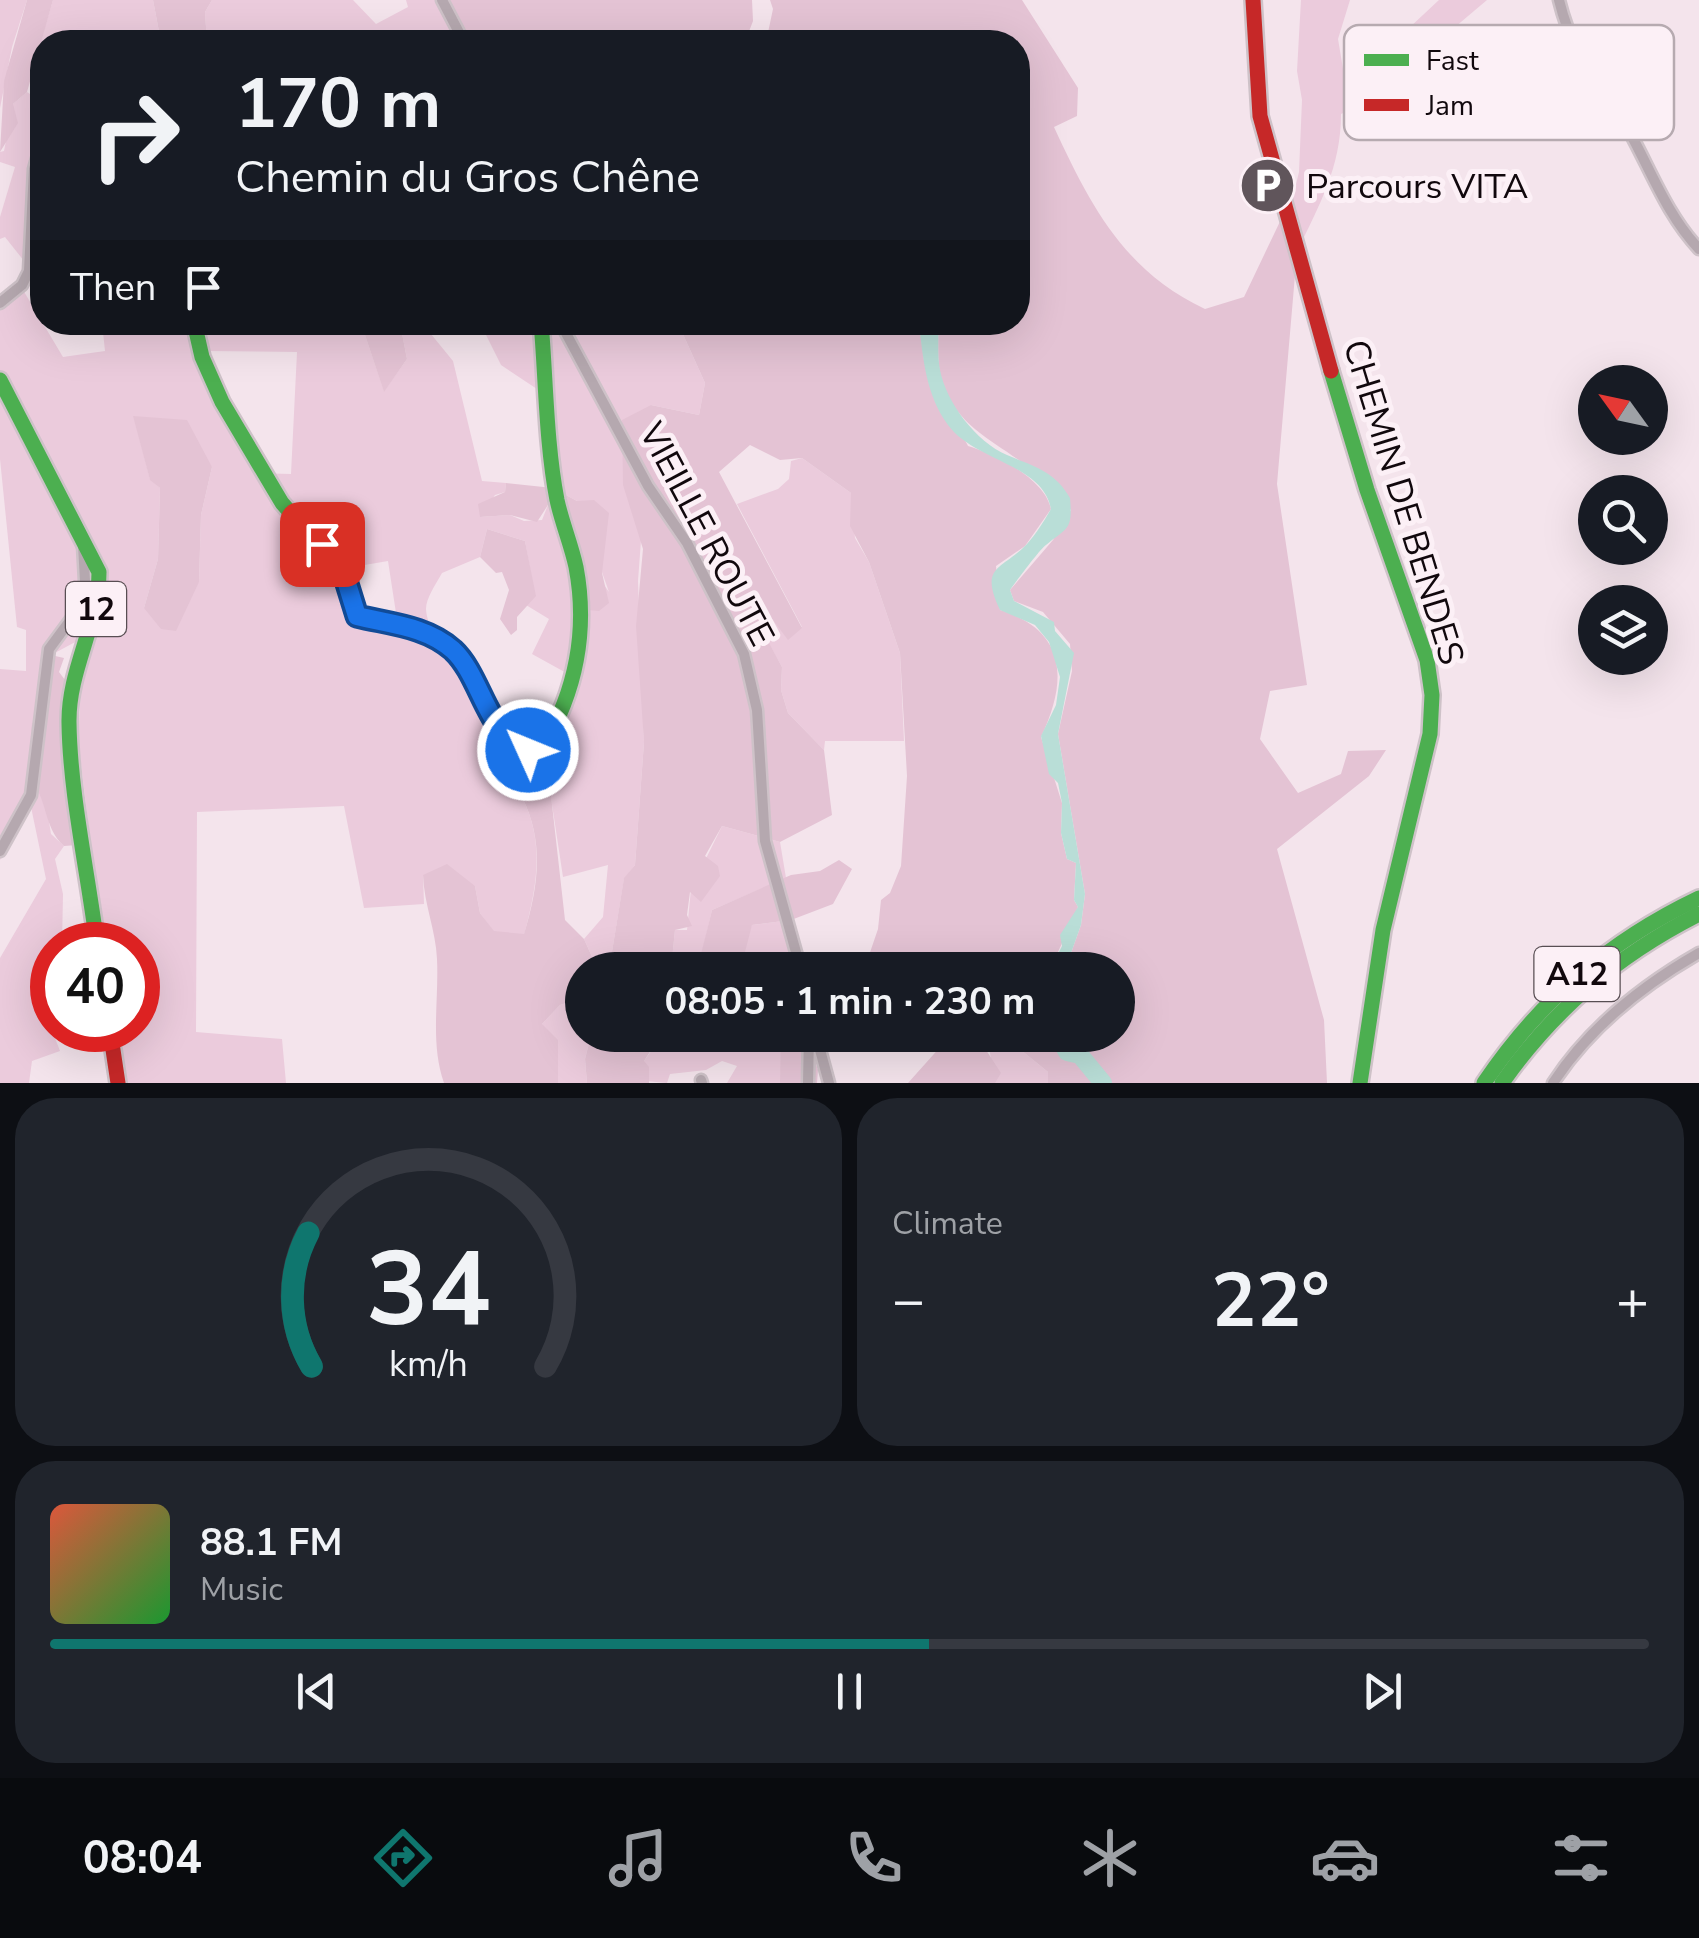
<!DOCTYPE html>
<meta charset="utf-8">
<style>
:root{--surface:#171b24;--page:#20242c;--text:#f1f3f6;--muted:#9ea1a6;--line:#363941;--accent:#0f766e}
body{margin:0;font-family:"Nunito Sans",sans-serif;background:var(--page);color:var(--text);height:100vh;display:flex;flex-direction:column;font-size:38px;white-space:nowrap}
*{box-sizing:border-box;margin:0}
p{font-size:32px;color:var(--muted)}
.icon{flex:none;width:55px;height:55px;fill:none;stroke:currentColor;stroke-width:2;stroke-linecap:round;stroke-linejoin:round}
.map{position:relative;height:1083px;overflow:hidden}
.drawer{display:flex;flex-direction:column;gap:15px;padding:15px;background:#0d0f14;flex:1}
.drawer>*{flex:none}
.guide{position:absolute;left:30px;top:30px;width:1000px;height:305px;border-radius:40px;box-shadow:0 10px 40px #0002;background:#171b24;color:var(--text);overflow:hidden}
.needle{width:65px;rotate:303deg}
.controls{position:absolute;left:1578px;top:365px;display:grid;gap:20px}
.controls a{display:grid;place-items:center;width:90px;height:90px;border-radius:50%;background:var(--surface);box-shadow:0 10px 40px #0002;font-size:50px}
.speed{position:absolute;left:30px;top:922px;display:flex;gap:20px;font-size:50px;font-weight:700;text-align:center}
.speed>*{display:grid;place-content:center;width:130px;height:130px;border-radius:50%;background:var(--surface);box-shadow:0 10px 40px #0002;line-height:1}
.speed .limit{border:15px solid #d22;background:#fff;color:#111}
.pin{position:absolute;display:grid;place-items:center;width:85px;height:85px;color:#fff;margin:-42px;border-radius:20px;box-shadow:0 5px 15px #0006}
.me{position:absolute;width:110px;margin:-55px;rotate:314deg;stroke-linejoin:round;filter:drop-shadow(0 0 8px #0008)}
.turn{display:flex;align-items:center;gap:35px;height:210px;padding:0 40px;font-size:45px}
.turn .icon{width:130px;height:130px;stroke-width:2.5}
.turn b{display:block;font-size:70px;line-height:85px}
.then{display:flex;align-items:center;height:95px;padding:0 40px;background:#0003;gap:20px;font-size:38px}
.big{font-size:75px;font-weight:700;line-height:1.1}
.drawer .tile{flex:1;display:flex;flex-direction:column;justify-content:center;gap:15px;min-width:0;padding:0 35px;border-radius:40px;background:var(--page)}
.drawer .dial{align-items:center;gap:0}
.dial svg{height:260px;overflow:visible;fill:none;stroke:var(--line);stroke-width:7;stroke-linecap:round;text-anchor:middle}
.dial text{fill:var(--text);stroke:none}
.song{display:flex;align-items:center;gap:30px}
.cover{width:120px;height:120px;border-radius:15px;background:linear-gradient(135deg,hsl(10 70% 55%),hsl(130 70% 35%))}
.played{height:10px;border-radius:5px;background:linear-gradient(90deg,var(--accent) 55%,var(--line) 55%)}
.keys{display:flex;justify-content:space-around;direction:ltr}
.heat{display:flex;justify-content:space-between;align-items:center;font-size:55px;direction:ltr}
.drawer .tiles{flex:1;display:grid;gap:15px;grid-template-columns:1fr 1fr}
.tile:last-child{grid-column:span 2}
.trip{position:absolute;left:565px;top:952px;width:570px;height:100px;border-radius:50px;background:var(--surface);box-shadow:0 10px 40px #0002;font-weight:700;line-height:100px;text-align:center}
.tabs{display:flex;height:160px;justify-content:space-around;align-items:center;background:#090b0e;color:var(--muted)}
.tabs .icon{width:70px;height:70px}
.tabs .active{color:var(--accent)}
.tabs b{font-size:45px;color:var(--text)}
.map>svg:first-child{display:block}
.green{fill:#ebcbdc;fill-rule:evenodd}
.forest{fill:#e4c3d4}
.water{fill:#b9ded7}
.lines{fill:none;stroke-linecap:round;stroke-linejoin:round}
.river{stroke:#b9ded7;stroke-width:18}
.street-casing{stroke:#cec2c8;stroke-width:15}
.fast-casing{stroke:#cec2c8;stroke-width:20}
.jam-casing{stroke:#cec2c8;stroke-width:20}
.street{stroke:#b5a8af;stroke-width:10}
.fast{stroke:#4caf50;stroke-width:15}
.jam{stroke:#c62828;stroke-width:15}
.route-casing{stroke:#114b97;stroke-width:25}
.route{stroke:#1a73e8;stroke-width:18}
.labels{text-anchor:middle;stroke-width:10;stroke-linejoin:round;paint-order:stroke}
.shield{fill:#fcf0f6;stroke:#584e53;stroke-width:2.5}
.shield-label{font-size:32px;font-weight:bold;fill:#11080d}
.poi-label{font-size:35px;fill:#11080d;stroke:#fcf0f6;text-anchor:start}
.street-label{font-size:35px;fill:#11080d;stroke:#fcf0f6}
.key{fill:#fcf0f6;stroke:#b6aab0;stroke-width:2.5}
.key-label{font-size:28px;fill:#11080d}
</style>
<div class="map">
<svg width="1699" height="1083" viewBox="0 0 1699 1083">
<rect width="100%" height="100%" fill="#f4e4ec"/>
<!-- green -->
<g class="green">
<path d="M0,0H27L12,47L0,108Z"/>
<path d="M53,0H153L161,42H42V64L34,63Z"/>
<path d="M212,0H353L376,24L408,7L406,0H445L463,28L461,42H207L205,12Z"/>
<path d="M1301,0H1350L1338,39L1343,69L1378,57L1439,0H1487L1365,103L1341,114C1341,168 1319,205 1297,252L1291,205L1299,172L1302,100L1297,71Z"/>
<path d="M27,92L42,102L32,271L5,237L0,239V217L15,167L0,162V152L4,151L13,104Z"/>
<path d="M23,290L63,357L105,351L102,323H361L384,391L407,359L400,323H422L453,361L482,481L506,483L505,492L495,495L480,517L510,515L524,521L542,520L548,505L609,592L577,501L553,488L552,399L501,365L480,323H678L705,383L699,415L651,405L638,581L644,742L635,865L624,879L609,970H598L584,939L603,917L608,865L563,877L548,778L522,797C545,843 537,886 524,935L494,932L480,913L475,886L423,875L424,904L364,908L344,806L197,812L196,1032L282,1039L286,1083H124L116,1030H138V945H103L78,739L82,670L109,591L104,560L0,371V308ZM202,351L297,352L291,474L253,473V447ZM134,417L147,420L212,467L201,515L199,582L144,608L158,559L160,488L150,479ZM487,529L525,541L535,596L526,605L549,619L532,654L570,675L541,742L523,743C495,716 428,648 426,609C426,598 436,584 442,573L480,557ZM312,537L338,574L301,580L293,540ZM388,561L396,613L354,620L347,568Z"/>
<path d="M0,391L92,565L93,594L79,640L51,655L44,722L33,723L51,834L64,846L55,859L63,894L62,945H52V1030L60,1051L32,1061L29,1083H0V958L46,879L31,807L0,860V669L26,671V630L17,627L0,459Z"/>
<path d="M802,458L851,493L855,538L869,562L900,653L904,741H825L824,750L788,713L781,690L782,667L759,626L769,616L802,627L737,504L778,489L789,479L791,461Z"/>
<path d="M722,826L780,842L786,878L712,910L698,970H671L675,930H687L691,889Z"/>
<path d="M791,920L793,947L777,970H712L734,958L752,925Z"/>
<path d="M582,998V1035H591L585,1059L587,1083H558L542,1024L560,1005Z"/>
<path d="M685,1035H772L783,1042L789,1064L780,1083H727L737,1066L722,1061L706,1070L670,1074L667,1083L646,1081L644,1061L654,1047L684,1040Z"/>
<path d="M997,1037L1010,1041L1048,1072V1083H995L988,1041Z"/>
</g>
<!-- forest -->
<g class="forest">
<path d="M27,0H53L27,92L13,104L18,123L0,152L4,81Z"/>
<path d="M153,0H212L205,12L207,42H161Z"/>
<path d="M445,0H752L753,21L745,42H461L463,28Z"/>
<path d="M770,0H1022L1078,88L1077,116L1054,127C1090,205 1124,271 1205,309L1244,297L1285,211L1297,252L1277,484L1307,685L1270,691L1260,739L1298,793L1341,774L1348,751L1386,750L1369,776L1277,849L1324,1020L1327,1083H1111L1065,1035H1118V970H1065L1081,925L1085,894L1058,734L1072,671L1070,644L1043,612L1014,601L1010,590L1053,540L1071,510C1054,494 1038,475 1020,461C990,439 958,425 943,385C936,365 939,343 938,323L1018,322V42H766L773,9Z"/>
<path d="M361,323H400L407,359L384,392Z"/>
<path d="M678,323H919L924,360L968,446C997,455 1045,479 1051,509L1025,546L996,566L1000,610C1067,631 1068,680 1041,737L1062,803L1061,833L1067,859L1076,863L1074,900L1078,907L1050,970H864L878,929L881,900L890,893L901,866L907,776L900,653L869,562L850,526L851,493L802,458L780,460L750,445L719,472L802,628L788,640L770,616L760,626L782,667L781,690L788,713L824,750L832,815L780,842L722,826L705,856L718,866L720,876L701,902L690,892L687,915L692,926L675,930L671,970H609L624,878L635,865L644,742L636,626L643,549L623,485L622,420L651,405L699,415L705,383Z"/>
<path d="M133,416L187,420L212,467L201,515L199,582L176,631L161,629L144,608L158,559L160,488L150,480Z"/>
<path d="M506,483L553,488L577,501L594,500L609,513L602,573L609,603L599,611L588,610L576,586L554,509L548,505L537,522L510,515L480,517L478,504L505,492Z"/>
<path d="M487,529L525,541L536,596L517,617V630L511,635L500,619L509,590L502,572L496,573L480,557Z"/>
<path d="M51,655L64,658L59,672L65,680L64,761L77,845L64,846C42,826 49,798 28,777L32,723L44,722Z"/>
<path d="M549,778L565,920L584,939L598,970H582V998L560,1005L542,1024L558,1040V1083H444C430,1043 439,1001 437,959C436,931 424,904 423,875L447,864L475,886L480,913L494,931L524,934C538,887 545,843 522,797L527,780Z"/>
<path d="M839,860L852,869L833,904L791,920L752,925L745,952L712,970H697L712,910L791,875L820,871Z"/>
<path d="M591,1035H685L675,1050L653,1047L644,1061L649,1067V1083H587L585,1059Z"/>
<path d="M781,1035H806L818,1070L817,1083H780Z"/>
<path d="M944,1035H1056L1094,1083H1048V1072L1010,1041L997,1037L988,1041L986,1050L1001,1073L995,1083H908L942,1045L952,1044Z"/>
</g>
<!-- water -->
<path class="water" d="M919,323H938C939,338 937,355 940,370C946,402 976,442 1007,455C1033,466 1055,471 1070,498C1073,531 1067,527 1046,545C1040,549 1015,583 1010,590L1014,601L1054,622L1055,631L1074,653L1058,734L1085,894L1081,925L1065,970H1050L1062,946L1060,935L1078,907L1074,900L1076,863L1067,859L1061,833L1062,803L1058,783L1049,774L1041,736L1056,705L1060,677L1049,642L1035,625L1000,610C979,565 1001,571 1027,544C1036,534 1044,521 1051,509C1043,464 974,461 948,425C926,395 923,359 919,323Z"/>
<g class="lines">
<!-- river -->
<path class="river" d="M1058,1035L1067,1052L1080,1055L1103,1083"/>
<defs>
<g id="street">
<path d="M442,0L464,42"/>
<path d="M1559,0C1574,61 1596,72 1624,122C1649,165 1665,213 1699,249"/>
<path d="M0,303L22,285L29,271L34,169L42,141"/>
<path d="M560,322L648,486L687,543L744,654L757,710L765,841L801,970"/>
<path d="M0,851L31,795L49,649L86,599L83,545"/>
<path d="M816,1035L829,1083"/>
<path d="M701,1080L702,1083"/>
<path d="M808,1083L809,1035"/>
<path d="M1553,1083C1589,1028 1643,985 1699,953"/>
</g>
<g id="fast">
<path d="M194,322L202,357L222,402L282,503L344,574L357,616C389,623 426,627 451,649C485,679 484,734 531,750L543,746C576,692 588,630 576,567C571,544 562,523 557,500C546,443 546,380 541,322"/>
<path d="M1331,371L1367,490L1427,660L1432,695L1430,734L1383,930L1360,1083"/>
<path d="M0,380L99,572C99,624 68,670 69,723C70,794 88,873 97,945"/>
<path d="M1484,1083C1540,1000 1609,941 1699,898"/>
<path d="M1502,1083C1554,1009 1618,955 1699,914"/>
</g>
<g id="jam">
<path d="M1253,0L1260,116L1331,371"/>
<path d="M110,1030L118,1083"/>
</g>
</defs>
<!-- street casing -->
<use href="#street" class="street-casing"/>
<!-- fast casing -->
<use href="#fast" class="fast-casing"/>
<!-- jam casing -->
<use href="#jam" class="jam-casing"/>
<!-- street -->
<use href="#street" class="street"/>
<!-- fast -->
<use href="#fast" class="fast"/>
<!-- jam -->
<use href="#jam" class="jam"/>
</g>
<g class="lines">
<defs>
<path id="route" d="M322,544L344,574L357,616C389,624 426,626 453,650C482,677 487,737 528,750"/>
</defs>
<!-- route casing -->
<use href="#route" class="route-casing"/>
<!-- route -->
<use href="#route" class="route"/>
</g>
<!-- icons -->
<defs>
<symbol id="parking-disc" viewBox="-11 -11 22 22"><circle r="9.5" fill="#60555b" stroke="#fcf0f6"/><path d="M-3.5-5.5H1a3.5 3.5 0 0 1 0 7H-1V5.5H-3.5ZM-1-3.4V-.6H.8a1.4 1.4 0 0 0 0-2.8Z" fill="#fff"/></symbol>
</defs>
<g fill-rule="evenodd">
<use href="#parking-disc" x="1236" y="154" width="63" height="63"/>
</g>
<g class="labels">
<!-- shield labels -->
<g class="shield">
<rect x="66" y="582" width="60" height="54" rx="8"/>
<rect x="1534.5" y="947" width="85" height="54" rx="8"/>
</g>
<g class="shield-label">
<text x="96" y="620">12</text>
<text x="1577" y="985">A12</text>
</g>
<!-- poi labels -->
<g class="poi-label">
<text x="1306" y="198">Parcours VITA</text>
</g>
<!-- street labels -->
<g class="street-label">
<text transform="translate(1404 502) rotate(73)" y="12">CHEMIN DE BENDES</text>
<text transform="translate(707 534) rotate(62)" y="12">VIEILLE ROUTE</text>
</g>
</g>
<!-- legend -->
<rect x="1344" y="25" width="330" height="115" rx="15" class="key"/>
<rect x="1364" y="54" width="45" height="12" fill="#4caf50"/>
<rect x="1364" y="99" width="45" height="12" fill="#c62828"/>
<g class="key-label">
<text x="1426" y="70">Fast</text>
<text x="1426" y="115">Jam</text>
</g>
</svg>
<div class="controls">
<a><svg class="needle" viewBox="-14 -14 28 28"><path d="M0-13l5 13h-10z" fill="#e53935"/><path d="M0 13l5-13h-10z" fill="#9ea1a6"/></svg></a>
<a><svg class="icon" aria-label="search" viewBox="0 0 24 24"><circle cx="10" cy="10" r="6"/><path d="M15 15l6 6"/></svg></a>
<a><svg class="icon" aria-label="layers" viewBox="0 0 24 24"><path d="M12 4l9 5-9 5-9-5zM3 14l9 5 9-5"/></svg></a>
</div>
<div class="speed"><div class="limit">40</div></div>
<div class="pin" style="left:322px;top:544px;background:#d93025"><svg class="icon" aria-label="arrive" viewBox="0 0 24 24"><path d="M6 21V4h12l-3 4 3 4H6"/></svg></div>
<svg class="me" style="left:528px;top:750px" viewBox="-20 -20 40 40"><circle r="17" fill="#1a73e8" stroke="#fff" stroke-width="3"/><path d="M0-11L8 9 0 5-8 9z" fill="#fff"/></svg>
<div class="trip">08:05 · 1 min · 230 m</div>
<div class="guide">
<div class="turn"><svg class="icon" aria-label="right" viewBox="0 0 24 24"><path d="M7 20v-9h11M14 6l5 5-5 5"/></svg><div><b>170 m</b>Chemin du Gros Chêne</div></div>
<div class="then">Then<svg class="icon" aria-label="arrive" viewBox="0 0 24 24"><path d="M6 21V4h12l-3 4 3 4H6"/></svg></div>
</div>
</div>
<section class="drawer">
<div class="tiles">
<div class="tile dial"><svg viewBox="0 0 100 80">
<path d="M14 69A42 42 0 1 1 86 69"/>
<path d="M14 69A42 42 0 0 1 13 28" stroke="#0f766e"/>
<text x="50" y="56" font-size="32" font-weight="700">34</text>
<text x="50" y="72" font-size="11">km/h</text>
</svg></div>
<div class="tile"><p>Climate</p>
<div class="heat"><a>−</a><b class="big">22°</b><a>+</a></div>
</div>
<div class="tile">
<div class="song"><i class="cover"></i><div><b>88.1 FM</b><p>Music</p></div></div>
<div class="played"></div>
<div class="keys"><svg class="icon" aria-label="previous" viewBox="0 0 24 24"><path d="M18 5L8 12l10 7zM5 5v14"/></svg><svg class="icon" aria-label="pause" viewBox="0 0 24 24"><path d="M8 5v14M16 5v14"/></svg><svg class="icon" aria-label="next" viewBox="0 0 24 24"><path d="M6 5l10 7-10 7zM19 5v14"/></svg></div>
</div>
</div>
</section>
<nav class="tabs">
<b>08:04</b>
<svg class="icon active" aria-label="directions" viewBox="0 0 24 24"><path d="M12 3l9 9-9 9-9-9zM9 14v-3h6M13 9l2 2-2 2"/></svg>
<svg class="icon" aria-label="music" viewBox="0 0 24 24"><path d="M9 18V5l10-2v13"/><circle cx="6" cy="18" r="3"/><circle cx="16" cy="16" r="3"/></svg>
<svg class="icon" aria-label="phone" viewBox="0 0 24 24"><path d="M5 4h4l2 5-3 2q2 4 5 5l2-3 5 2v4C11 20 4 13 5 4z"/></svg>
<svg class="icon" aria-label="climate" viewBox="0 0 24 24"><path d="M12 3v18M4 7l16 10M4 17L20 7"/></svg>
<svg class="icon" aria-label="car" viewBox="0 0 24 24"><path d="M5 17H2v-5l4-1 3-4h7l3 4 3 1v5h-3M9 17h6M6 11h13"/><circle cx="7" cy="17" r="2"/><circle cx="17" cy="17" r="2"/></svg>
<svg class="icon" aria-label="filters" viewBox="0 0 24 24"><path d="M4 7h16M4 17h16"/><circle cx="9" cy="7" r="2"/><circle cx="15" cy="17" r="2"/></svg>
</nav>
